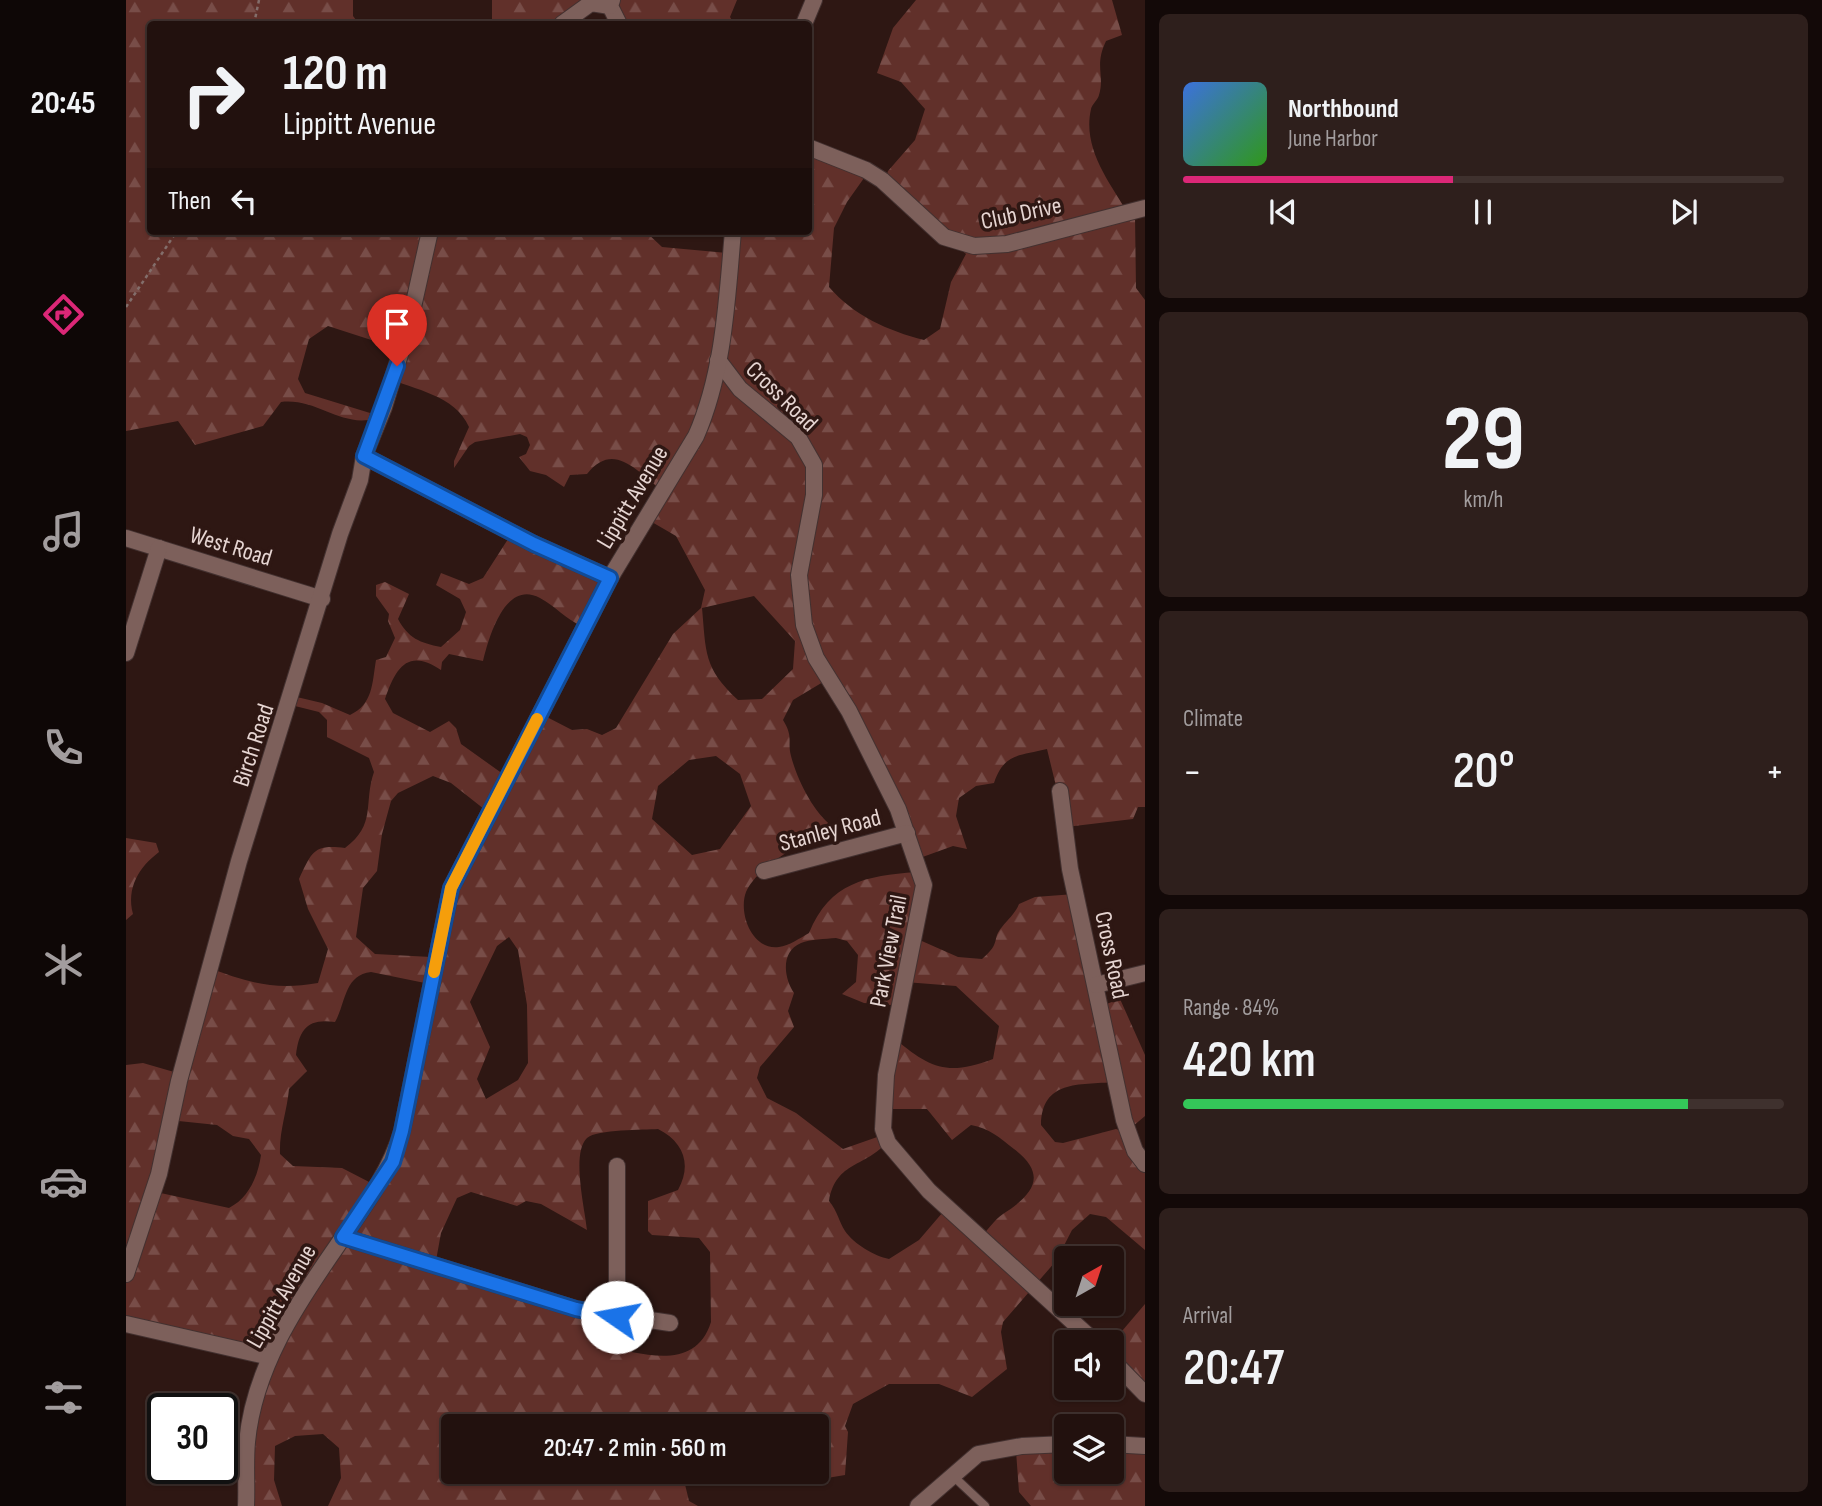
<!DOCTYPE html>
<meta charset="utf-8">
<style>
:root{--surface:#22110e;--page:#2e1f1c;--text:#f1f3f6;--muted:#a29d9e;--line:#3f312e;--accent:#db2777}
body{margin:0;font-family:"Sofia Sans Condensed",sans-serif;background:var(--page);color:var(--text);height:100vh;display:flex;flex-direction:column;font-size:26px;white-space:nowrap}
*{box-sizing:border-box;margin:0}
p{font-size:23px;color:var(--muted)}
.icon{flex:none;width:38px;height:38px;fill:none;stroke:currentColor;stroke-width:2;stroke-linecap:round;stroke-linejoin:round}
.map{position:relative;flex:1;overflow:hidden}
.details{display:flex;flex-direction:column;gap:14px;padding:14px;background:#130908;width:677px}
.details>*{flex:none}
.banner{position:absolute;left:21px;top:21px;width:665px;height:214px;border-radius:7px;box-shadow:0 2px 5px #0004,0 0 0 2px var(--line);background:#22110e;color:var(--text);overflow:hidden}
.needle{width:46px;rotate:39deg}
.controls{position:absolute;left:928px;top:1246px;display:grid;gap:14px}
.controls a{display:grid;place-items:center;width:70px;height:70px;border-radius:7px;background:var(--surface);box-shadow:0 2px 5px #0004,0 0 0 2px var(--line);font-size:35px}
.speed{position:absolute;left:21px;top:1393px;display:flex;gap:14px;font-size:35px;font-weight:700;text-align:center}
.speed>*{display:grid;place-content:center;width:91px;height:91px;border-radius:50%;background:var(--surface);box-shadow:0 2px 5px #0004,0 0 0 2px var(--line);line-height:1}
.speed .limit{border:4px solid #111;border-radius:10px;background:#fff;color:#111}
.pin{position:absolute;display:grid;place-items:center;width:60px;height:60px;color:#fff;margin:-72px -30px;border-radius:50% 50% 50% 0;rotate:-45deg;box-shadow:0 0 7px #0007}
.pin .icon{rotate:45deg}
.me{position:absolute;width:77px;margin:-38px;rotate:282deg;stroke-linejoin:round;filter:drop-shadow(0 0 5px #0008)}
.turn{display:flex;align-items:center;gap:24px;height:147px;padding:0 21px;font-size:32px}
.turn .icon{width:91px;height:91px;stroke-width:2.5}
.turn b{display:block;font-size:49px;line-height:60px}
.then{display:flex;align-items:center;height:66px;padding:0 21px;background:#0003;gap:14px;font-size:26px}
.big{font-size:52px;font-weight:600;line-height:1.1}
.details .widget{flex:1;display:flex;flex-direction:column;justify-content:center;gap:10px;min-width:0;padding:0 24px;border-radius:10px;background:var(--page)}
.details .dial{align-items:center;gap:0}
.dial b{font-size:91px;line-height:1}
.song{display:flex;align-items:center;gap:21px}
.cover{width:84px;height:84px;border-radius:10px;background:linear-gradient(135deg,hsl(220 70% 55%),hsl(110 70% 35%))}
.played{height:7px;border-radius:4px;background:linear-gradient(90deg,var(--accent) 45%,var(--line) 45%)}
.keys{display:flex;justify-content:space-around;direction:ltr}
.heat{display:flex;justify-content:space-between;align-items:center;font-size:38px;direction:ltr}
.charge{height:10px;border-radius:5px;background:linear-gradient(90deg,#34c759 84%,var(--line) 0)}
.trip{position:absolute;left:315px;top:1414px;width:388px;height:70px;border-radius:7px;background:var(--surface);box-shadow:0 2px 5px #0004,0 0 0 2px var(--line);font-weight:600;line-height:70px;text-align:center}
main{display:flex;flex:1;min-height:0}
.tab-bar{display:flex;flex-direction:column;width:126px;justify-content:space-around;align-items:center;background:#0e0706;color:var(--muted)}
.tab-bar .icon{width:49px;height:49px}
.tab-bar .selected{color:var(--accent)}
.tab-bar b{font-size:32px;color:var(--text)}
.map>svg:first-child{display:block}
.forest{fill:url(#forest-firs);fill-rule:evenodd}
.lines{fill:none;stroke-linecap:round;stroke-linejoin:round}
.service-casing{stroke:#433130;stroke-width:10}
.minor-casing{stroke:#433130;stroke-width:18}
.path{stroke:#836e6b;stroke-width:2.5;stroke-dasharray:3.5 3.5;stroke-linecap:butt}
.service{stroke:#7d605b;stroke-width:8}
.minor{stroke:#7d605b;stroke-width:16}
.route-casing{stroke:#114b97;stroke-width:18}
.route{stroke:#1a73e8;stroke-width:12}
.slow{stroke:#f59e0b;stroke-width:12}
.labels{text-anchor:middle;stroke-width:7;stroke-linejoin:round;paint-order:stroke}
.street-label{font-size:24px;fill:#e6d5d2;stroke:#2e1713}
</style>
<main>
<nav class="tab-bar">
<b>20:45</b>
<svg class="icon selected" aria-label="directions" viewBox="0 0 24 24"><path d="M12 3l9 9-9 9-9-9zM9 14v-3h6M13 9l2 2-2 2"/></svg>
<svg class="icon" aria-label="music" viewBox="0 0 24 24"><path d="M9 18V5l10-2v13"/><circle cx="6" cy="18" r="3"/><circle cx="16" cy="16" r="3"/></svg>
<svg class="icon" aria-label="phone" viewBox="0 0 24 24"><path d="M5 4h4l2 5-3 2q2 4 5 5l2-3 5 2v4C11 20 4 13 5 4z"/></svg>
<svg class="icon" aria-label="climate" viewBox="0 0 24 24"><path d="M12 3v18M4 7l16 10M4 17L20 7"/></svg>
<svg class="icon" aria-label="car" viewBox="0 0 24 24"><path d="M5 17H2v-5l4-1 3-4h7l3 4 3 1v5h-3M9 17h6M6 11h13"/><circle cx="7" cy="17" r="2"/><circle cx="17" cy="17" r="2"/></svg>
<svg class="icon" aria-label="filters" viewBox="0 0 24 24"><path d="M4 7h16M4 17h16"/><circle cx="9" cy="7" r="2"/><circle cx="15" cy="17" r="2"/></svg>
</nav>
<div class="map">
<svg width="1019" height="1506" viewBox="0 0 1019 1506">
<defs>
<pattern id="forest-firs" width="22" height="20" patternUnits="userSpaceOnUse" patternTransform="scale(1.75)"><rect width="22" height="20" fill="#61302a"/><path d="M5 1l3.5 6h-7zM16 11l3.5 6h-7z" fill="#784d48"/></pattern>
</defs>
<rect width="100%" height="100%" fill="#2e1713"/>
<!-- forest -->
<g class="forest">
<path d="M0,0H227V16L233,24H24V231H519L536,247L601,253L604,231H682L683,153L743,171L721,202L708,228L703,287C727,315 762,331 798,340L814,329L825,282L840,254L759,180L762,171L789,140L799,109L775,82L751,73L767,28L790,0H986L996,35L980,41C968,66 979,75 973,95C972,100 966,104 965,109C956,149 984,183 1003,215L1009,217L1010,288L1019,300V807H1012L1007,819L940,827L921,749C893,756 878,753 868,783L850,786L833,798L830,816L841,849L827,846L791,859L702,679L667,700L657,720C668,738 661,741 665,756C671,779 687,812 706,826C682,839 631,866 620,892C612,913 626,951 653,947C663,946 674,938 683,933C704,882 740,876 790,872L789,938L832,957L856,959C876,942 865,940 876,927C883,918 889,914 893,904L909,897L949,894L975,1006L994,999L1019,1055V1116L1000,1132L1019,1163V1250L980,1217L964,1214L946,1230L930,1261L877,1322L875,1332L881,1369L846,1397L813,1384H763L727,1404L719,1426L722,1432L719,1475L695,1479L691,1468V1426H327V1472H556L563,1501L572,1506H202L215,1478L213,1448L197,1434L169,1436L149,1446L148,1480L156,1506H118L139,1362L0,1322V1065L17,1063L48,1072L80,967C122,982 147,991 192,983L202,949L182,909L173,879C186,852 187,844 219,848C251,824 237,804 248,772L243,758L201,737V720L193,712L157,703L158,694L196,703L224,715C247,704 246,684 250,660L260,657L269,638L262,621L263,614L250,596V585L259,582L283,594L272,619C282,638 294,643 315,647L334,630L340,612L334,599L310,585L315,573L343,584L357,578L384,536L478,583L455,626C440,619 429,606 414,598C379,579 363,637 357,661L323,654L316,662L315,670C282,648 270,667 259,699L267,713L304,732L323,721L330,728L335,744L377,774L415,714L446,730L461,729L476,735L490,728L547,634L575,608L579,590L550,536L519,518L534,489C510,470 487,441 461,474L444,475L438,487L420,475L404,471L393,457L400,454L404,445L401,437L394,434L349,442L343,446L328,468V461L343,427C329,395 289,390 259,377L267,347L202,326L183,339L172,379L179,393L244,413L242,420C212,424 188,398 155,402L137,426L69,445L52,421L0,431ZM628,596L669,641L667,669L636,699L612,700C577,668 580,651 576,608ZM590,756L614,774L625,806L594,849L566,855L526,819L532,786L563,760ZM307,776L325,783L358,809L305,957L249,954L230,937L237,888L251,871L256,834L265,801L272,793ZM383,937L392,950L401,1005L402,1063L392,1080L360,1099L351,1079L364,1047L344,1002L371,946ZM710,938L721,941L732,955L730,982L716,994L738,1003L766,1005L779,982L830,986L873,1026L867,1059C822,1076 805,1069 769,1039L760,1109H801L826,1140L845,1125C863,1128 874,1138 888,1149C922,1175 908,1194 877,1214C868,1220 861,1231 854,1238L817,1212L793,1240L763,1259C748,1256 728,1244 719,1231C713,1222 712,1212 703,1201C710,1160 741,1168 761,1141L757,1135L717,1149L670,1113L641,1098L631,1078L634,1067L668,1027L662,1011L668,993C658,978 654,952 675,943C684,939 699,939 710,938ZM245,972L299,983L262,1165L247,1184L216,1168L167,1166L154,1154C153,1132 161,1111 163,1089L181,1071L170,1055C173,1029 182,1018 209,1022C220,1003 218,975 245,972ZM989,1082L999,1132L990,1129L937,1143L929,1142L915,1125C916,1080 952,1085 989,1082ZM43,1120L91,1125L107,1136L123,1139L135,1155C132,1176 123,1198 103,1208L30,1192ZM532,1129C558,1142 566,1165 552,1190L522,1201V1231L526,1235L573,1238L584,1252L585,1322C569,1373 515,1353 477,1346L469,1328L450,1315L309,1266L315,1233L331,1198L345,1192L391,1206L400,1201L415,1204L461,1230C459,1209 445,1153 461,1138C471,1129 518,1130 532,1129Z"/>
<path d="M366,0H469L437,24H366Z"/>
<path d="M485,0H611L604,17L608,24H491Z"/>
<path d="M0,838L30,843L33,852C13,867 0,888 7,914L0,920Z"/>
<path d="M1019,1304V1381L1009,1387L985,1365V1344Z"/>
<path d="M985,1444H1019V1506H905L893,1492L890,1451L940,1445V1472H985Z"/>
</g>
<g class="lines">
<defs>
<path id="service" d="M826,1475L859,1506"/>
<g id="minor">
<path d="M486,0L484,6L493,24"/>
<path d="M436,24L465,3L484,6"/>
<path d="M678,24L688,0"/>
<path d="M682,147L740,170L756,180L818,237L848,246L881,244L1019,208"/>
<path d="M592,360L614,389L672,437L688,465V495L673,575L678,625L690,658L723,711L772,809L798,885L760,1075L757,1129L762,1143L803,1191L969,1342"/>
<path d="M238,456L408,544L484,578"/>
<path d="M0,538L196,599"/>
<path d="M0,653L33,548"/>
<path d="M934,791L944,869L998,1120L1009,1151L1019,1164"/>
<path d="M638,871L781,833"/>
<path d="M970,985L1019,973"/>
<path d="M217,1237L450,1309L544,1323"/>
<path d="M0,1274L33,1174L53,1081L113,861L214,534L234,480L238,456L258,407L283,325L304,231"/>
<path d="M491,1317V1166"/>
<path d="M0,1324L144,1357"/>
<path d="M985,1359L1019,1394"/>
<path d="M985,1444L1019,1446"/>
<path d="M120,1506C121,1485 119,1463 121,1442C128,1368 170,1305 211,1246C236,1209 263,1174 276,1131L325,888L484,578L570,436C598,372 601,299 607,231"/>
<path d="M792,1506L852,1454L896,1446L940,1444"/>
</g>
</defs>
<!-- service casing -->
<use href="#service" class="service-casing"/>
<!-- minor casing -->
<use href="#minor" class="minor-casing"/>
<!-- path -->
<g class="path">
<path d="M128,24L133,0"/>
<path d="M0,307L51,231"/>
</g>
<!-- service -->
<use href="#service" class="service"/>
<!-- minor -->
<use href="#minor" class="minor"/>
</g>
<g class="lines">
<defs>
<path id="route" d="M271,366L238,456L408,544L484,578L325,888L276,1131L267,1162L217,1237L450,1309L491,1317"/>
</defs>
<!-- route casing -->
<use href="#route" class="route-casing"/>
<!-- route -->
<use href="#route" class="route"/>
<!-- slow -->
<path class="slow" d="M308,972L325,888L411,719"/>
</g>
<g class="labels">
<!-- street labels -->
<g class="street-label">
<text transform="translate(895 213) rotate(-12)" y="8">Club Drive</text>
<text transform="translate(656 396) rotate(44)" y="8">Cross Road</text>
<text transform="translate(506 497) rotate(-59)" y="8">Lippitt Avenue</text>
<text transform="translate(105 546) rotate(17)" y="8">West Road</text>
<text transform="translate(127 745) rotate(-72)" y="8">Birch Road</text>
<text transform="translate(704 830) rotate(-15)" y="8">Stanley Road</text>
<text transform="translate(762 951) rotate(-79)" y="8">Park View Trail</text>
<text transform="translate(986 955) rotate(78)" y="8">Cross Road</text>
<text transform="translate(155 1296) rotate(-60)" y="8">Lippitt Avenue</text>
</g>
</g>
</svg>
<div class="controls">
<a><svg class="needle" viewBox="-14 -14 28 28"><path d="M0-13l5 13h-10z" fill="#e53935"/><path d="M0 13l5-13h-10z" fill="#a29d9e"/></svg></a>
<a><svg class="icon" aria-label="sound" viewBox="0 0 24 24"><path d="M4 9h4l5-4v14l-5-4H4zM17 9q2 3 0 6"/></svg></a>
<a><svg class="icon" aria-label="layers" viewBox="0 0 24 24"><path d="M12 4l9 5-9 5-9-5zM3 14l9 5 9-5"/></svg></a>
</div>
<div class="speed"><div class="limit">30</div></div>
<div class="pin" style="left:271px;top:366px;background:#d93025"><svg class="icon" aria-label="arrive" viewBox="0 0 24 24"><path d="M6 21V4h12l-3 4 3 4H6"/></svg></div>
<svg class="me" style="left:491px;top:1317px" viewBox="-20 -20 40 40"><circle r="19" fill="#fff"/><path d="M0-13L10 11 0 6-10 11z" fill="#1a73e8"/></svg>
<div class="trip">20:47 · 2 min · 560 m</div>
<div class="banner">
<div class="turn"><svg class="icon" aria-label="right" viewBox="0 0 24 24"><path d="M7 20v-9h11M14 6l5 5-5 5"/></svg><div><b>120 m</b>Lippitt Avenue</div></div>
<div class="then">Then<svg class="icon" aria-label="left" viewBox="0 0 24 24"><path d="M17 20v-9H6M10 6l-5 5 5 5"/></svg></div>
</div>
</div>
<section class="details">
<div class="widget">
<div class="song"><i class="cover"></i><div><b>Northbound</b><p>June Harbor</p></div></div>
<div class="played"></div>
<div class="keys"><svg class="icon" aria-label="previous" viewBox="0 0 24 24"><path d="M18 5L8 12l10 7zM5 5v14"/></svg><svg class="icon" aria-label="pause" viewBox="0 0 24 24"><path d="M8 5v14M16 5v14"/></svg><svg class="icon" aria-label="next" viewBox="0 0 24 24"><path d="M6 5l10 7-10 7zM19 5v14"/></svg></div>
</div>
<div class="widget dial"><b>29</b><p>km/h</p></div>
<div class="widget"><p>Climate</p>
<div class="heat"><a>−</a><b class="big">20°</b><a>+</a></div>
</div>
<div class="widget"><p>Range · 84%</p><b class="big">420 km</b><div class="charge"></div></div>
<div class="widget"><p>Arrival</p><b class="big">20:47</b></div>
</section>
</main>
